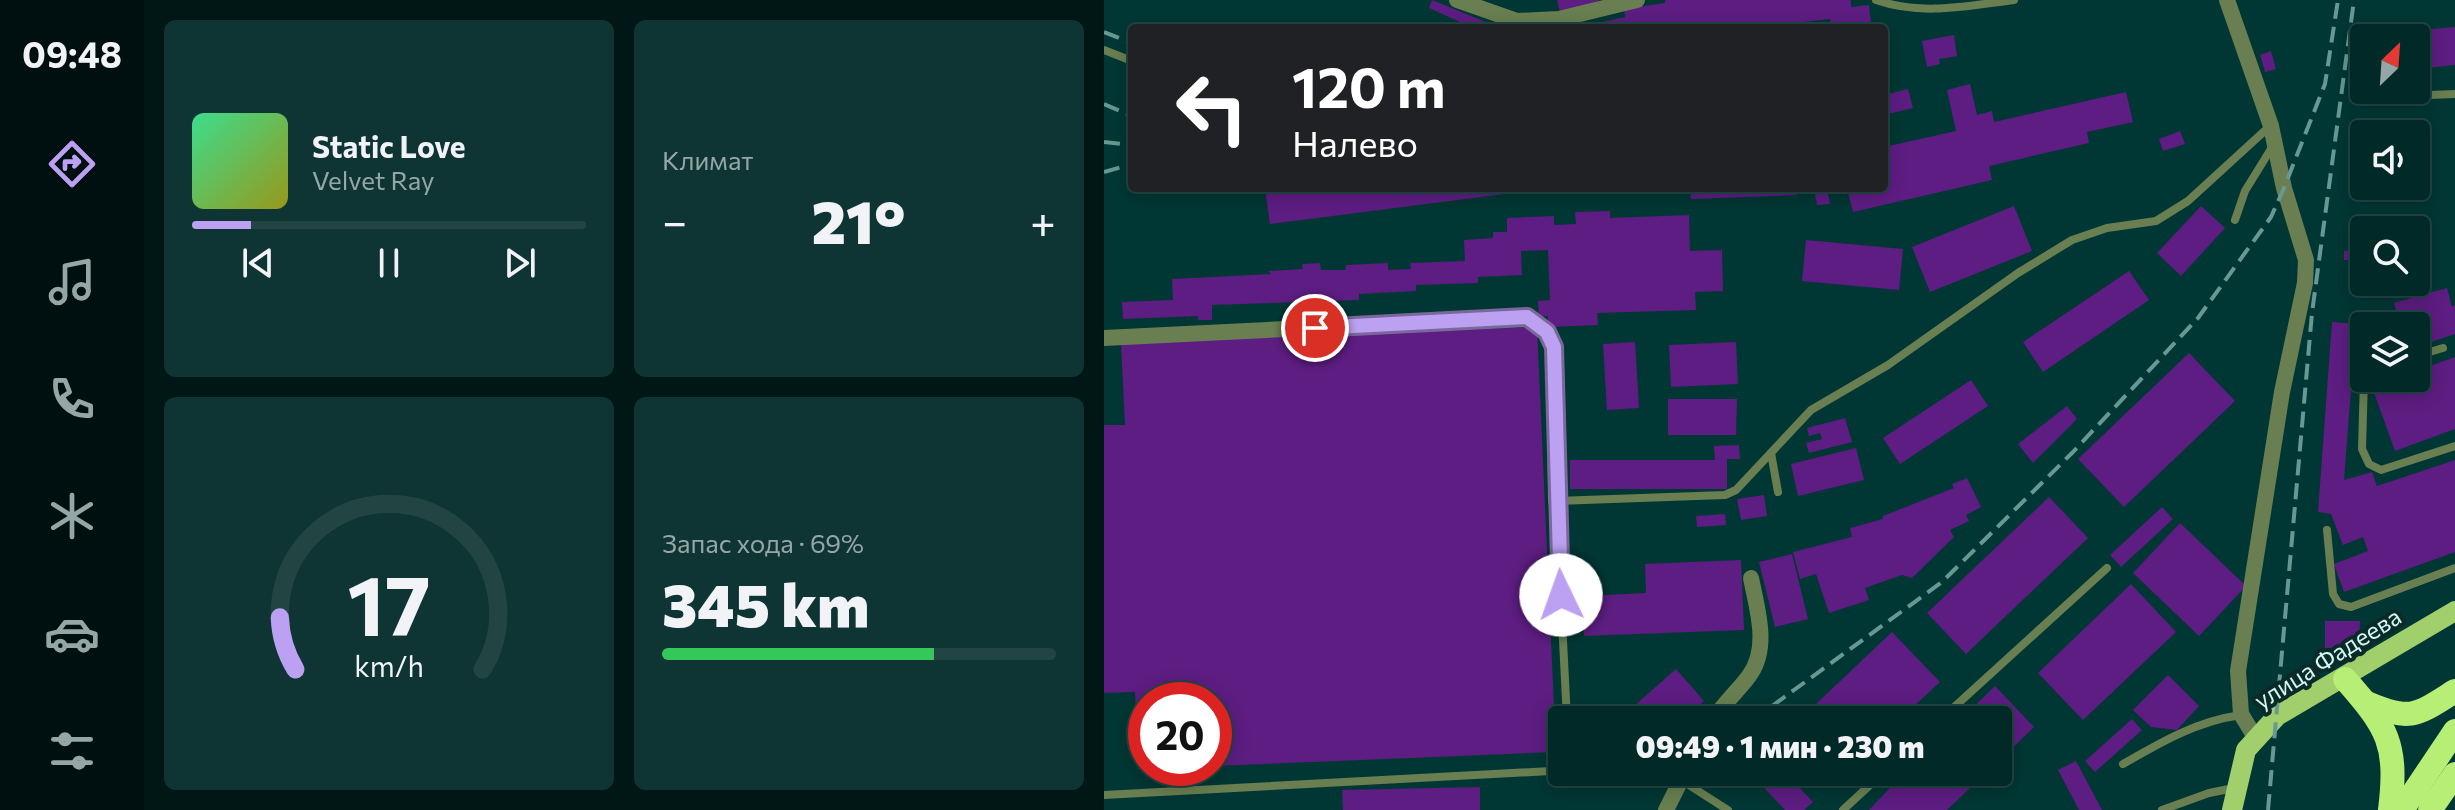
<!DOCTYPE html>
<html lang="ru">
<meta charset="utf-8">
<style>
:root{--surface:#002927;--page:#0e3533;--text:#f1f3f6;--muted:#95a6a7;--line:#224544;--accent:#bca0f2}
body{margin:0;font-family:Commissioner,sans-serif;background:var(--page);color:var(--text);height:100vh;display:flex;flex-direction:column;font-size:30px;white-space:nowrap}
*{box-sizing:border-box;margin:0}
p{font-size:26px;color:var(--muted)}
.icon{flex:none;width:44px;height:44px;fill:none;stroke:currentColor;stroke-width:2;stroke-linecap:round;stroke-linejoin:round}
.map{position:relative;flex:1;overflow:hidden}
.side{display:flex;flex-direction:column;gap:20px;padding:20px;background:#001715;width:960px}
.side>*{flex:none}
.top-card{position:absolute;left:24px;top:24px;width:760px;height:168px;border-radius:8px;box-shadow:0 4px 20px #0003,0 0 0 2px var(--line);background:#202124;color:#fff;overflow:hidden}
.needle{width:52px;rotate:25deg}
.controls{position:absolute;left:1246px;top:24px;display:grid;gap:16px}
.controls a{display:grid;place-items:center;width:80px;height:80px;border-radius:8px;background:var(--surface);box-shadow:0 4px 20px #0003,0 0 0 2px var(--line);font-size:40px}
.speed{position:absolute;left:24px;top:682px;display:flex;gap:16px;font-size:40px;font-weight:700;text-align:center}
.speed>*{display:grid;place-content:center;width:104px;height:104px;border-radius:50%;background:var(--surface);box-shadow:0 4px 20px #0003,0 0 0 2px var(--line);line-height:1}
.speed .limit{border:12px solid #d22;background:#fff;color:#111}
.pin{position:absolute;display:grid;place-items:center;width:68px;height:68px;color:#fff;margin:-34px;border:4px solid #fff;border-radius:50%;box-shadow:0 2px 8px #0007}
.me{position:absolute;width:88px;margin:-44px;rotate:357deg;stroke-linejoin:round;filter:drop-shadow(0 0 6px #0008)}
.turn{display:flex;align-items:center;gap:28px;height:168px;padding:0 32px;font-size:36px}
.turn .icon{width:104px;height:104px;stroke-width:2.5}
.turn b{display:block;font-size:56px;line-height:68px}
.big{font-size:60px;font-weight:800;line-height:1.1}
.side .widget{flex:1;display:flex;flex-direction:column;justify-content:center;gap:12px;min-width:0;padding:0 28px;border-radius:12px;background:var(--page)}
.side .dial{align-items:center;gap:0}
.dial svg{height:208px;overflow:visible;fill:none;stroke:var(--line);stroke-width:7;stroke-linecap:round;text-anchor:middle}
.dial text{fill:var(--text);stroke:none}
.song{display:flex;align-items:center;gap:24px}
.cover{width:96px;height:96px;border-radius:12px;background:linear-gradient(135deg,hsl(150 70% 55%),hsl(60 70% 35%))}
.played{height:8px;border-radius:4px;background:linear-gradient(90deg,var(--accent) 15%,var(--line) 15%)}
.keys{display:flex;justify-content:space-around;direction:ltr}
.heat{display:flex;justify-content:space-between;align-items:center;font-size:44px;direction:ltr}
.charge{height:12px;border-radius:6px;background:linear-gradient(90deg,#34c759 69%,var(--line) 0)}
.side .tiles{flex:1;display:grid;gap:20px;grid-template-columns:repeat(2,1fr)}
.trip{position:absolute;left:444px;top:706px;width:464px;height:80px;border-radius:8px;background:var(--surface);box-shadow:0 4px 20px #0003,0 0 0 2px var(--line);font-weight:800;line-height:80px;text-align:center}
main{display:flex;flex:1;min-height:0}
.menu{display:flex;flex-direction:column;width:144px;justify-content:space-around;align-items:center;background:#001010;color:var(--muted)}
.menu .icon{width:56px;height:56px}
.menu .on{color:var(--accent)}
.menu b{font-size:36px;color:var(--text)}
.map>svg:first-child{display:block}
.building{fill:#5d1d82}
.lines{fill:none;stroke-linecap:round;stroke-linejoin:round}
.lane{stroke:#697f51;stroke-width:8}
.street{stroke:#697f51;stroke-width:16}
.primary{stroke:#a1cf6c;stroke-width:20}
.highway{stroke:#b7ee76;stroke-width:24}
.rail{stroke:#679894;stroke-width:4;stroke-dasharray:16 8;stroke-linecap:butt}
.route-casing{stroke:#7a689d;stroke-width:20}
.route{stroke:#bca0f2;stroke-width:14}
.labels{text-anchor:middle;stroke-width:8;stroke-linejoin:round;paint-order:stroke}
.street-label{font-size:24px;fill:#cff9f5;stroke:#0d2a28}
</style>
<main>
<nav class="menu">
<b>09:48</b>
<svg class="icon on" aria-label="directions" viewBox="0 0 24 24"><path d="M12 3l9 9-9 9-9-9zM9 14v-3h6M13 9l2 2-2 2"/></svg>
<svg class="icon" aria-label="music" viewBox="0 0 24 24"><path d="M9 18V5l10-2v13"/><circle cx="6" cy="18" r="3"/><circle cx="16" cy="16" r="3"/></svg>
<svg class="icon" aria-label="phone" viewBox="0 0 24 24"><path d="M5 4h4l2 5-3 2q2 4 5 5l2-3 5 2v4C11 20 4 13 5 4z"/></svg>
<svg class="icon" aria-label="climate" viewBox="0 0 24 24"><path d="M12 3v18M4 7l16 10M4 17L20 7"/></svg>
<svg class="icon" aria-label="car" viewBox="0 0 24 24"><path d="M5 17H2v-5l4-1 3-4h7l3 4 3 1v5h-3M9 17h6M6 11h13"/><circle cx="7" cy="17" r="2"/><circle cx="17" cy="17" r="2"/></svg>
<svg class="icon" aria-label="filters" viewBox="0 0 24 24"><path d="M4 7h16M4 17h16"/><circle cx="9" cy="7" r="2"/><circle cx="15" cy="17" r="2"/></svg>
</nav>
<section class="side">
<div class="tiles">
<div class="widget">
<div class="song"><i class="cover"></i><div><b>Static Love</b><p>Velvet Ray</p></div></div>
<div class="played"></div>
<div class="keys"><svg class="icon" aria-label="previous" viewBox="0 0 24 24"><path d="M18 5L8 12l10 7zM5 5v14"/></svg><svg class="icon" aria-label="pause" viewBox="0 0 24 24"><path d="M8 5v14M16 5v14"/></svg><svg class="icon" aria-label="next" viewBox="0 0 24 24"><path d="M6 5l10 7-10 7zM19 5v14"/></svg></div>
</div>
<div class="widget"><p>Климат</p>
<div class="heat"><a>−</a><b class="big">21°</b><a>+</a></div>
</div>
<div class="widget dial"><svg viewBox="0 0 100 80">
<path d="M14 69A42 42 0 1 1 86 69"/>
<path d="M14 69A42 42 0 0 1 8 49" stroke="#bca0f2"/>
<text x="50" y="56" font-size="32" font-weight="700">17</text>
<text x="50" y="72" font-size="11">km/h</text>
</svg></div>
<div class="widget"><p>Запас хода · 69%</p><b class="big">345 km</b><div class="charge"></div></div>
</div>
</section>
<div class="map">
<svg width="1351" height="810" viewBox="0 0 1351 810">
<rect width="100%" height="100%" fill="#003734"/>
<!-- building -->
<g class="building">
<path d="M328,0L394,27L395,24L406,28H369L325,8Z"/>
<path d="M453,0H495V1L456,12Z"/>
<path d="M561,0H747V7L765,5L767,24L727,28L726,19L647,28H470L521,17L520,9L561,3Z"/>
<path d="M1351,27V65L1312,69V38H1285V33Z"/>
<path d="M850,35L853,56L835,59L836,64L823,67L818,41Z"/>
<path d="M1167,51L1172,69L1161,72L1156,55Z"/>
<path d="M866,84L873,115L888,111L890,122L1022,92L1029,122L983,132L985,143L885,166L888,180L749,212L743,188H780V147L852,131L843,90Z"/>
<path d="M804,89L809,108L780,115V95Z"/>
<path d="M1076,131L1081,144L1059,151L1055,139Z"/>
<path d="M171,188H432V190L166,224L161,189Z"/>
<path d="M586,188H692L693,195L587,199Z"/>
<path d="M710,188H723L726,204L713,205Z"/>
<path d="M910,206L928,251L826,292L808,247Z"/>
<path d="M1097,206L1121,228L1077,276L1053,253Z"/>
<path d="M506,211V218L585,215L586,251L618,250L619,291L591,292L592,310L493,313L494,325L444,327V316L435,317L434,301L446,300L444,250L417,251L418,275L374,277V283L312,285V291L255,294V300L108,305V320H94V316L19,319L18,302L69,300L68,279L167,274L164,271L199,269L198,264L216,263L217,270H242V265L284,263V270L307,269L306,263L361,261L360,240L389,238V232H403V218L450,216V225L472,224L471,212Z"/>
<path d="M702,240L799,249L795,290L698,281Z"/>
<rect x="1250" y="246" width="9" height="10"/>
<path d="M1248,250V260H1240V251Z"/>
<path d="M1025,271L1045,300L939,372L919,342Z"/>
<path d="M1343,288L1348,307L1351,305V334L1312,347V326H1296L1290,303Z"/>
<path d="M1228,322L1252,324L1240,480L1268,472L1273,486L1351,460V552L1240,592L1230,564L1264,551L1259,537L1239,545L1227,514L1214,512Z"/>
<path d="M433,327L452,752L110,766V700H42V769H34L31,692L0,693V425H21L17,343Z"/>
<path d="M531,342L535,408L503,410L499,344Z"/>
<path d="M632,342L634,384L567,387L565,345Z"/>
<path d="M1085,353L1131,401L1020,507L974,459Z"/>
<path d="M1351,357V429L1291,451L1268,387L1292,378H1312V371Z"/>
<path d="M867,380L884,406L796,464L779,438Z"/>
<path d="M564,399H633L632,435H564Z"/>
<path d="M963,406L973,419L929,463L914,444Z"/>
<path d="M741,418L748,442L705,453L702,443L718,439L716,433L705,436L703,428Z"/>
<path d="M635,445L636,459H623V489H466V460H611L610,446Z"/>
<path d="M752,448L760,480L694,496L687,464Z"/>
<path d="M863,478L877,507L862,515L865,521L846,530L850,537L808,578L798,575L761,588L765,600L725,613L712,574L696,579L689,552L748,537L746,528L779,519V516L850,488L848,484Z"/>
<path d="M660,495L663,516L637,520L633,499Z"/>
<path d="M945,497L984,538L862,654L823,613Z"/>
<path d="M1058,507L1069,519L1017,567L1006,555Z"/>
<path d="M621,514L622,525L593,527L592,516Z"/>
<path d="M1076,523L1142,586L1095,636L1029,573Z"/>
<path d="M688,554L704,619L671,627L655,562Z"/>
<path d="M637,560L640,630L480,636L479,596L542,593L541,564Z"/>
<path d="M1027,584L1072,632L979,720L934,673Z"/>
<path d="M1221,621H1256L1255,642H1248V648H1221Z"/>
<path d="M788,632L836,682L795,720H695Z"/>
<path d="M572,669L600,701L578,720H514Z"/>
<path d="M1064,675L1095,706L1073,730L1047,727L1029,710Z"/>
<path d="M891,686L930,727L894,762V720H856Z"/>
<path d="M1028,719L1038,730L991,772L981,761Z"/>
<path d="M972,761L998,810H975L954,770Z"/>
<path d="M645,772H681L709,802L700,810H681Z"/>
<path d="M801,772H883L843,810H765Z"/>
<path d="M376,787V810H239L238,790Z"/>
</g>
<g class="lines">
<!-- lane -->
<g class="lane">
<path d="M772,0C818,16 862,6 910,0"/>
<path d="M0,50L28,61"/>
<path d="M1299,96L1351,94"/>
<path d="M1131,220L1141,191L1170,144"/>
<path d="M1312,356L1339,348"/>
<path d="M1260,378L1258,449L1265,464L1277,470L1351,446"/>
<path d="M667,453L674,492"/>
<path d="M1223,530L1229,594L1235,604L1247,607L1351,568"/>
<path d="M463,720L452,501L621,495L632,490L707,410L784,365L914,273L968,240L1003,228L1052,221L1084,201L1166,126"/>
<path d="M836,720L1003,568"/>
<path d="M1019,764C1057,742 1093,721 1137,715"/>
<path d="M577,780L624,810"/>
<path d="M0,795L447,771L458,764"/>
<path d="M739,810L780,772"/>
<path d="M1058,810L1105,793L1130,788"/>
</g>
<!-- street -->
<g class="street">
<path d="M353,0L413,21L455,19L533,0"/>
<path d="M1123,0L1167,126L1180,188L1202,260L1201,283L1178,392L1134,671L1137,714L1151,737"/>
<path d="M0,338L423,317L443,332L450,347L452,501"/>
<path d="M609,720C619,704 634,691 645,676C666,648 653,609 647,578"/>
<path d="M562,810L581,772"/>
</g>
<!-- primary -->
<path class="primary" d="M1128,810L1142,750L1173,716L1351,611"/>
<!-- highway -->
<g class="highway">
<path d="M1241,679C1284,728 1294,744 1286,810"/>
<path d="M1263,703C1307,722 1313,715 1351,691"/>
<path d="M1298,810L1351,731"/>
<path d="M1326,810L1351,774"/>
</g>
<!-- rail -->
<g class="rail">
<path d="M0,32L28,43"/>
<path d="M0,104L28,116"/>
<path d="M0,142L28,145"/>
<path d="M0,172L28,164"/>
<path d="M649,720L838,582L969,452L1094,318L1167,217L1180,188L1221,84L1234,0"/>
<path d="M1164,810L1208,313L1250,0"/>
</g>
</g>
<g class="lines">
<defs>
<path id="route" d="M211,328L423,317L443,332L450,347L457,595"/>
</defs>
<!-- route casing -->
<use href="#route" class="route-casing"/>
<!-- route -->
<use href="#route" class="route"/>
</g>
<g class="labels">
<!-- street labels -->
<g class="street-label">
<text transform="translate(1224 659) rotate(-32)" y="8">улица Фадеева</text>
</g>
</g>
</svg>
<div class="controls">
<a><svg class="needle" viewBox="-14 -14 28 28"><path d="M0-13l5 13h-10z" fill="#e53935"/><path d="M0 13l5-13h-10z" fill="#95a6a7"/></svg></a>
<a><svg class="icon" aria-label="sound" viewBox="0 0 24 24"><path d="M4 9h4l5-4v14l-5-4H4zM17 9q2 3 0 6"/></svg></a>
<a><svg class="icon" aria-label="search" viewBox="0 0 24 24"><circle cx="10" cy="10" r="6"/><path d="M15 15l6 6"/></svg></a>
<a><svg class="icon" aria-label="layers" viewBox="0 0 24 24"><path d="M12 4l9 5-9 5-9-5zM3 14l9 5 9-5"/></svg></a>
</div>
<div class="speed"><div class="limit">20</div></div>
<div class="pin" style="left:211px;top:328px;background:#d93025"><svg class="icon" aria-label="arrive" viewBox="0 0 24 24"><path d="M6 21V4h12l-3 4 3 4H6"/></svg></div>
<svg class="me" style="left:457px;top:595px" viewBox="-20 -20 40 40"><circle r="19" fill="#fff"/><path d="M0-13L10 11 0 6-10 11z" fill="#bca0f2"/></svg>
<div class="trip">09:49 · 1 мин · 230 m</div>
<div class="top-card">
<div class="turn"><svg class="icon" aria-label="left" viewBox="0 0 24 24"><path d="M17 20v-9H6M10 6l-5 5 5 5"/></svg><div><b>120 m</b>Налево</div></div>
</div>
</div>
</main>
